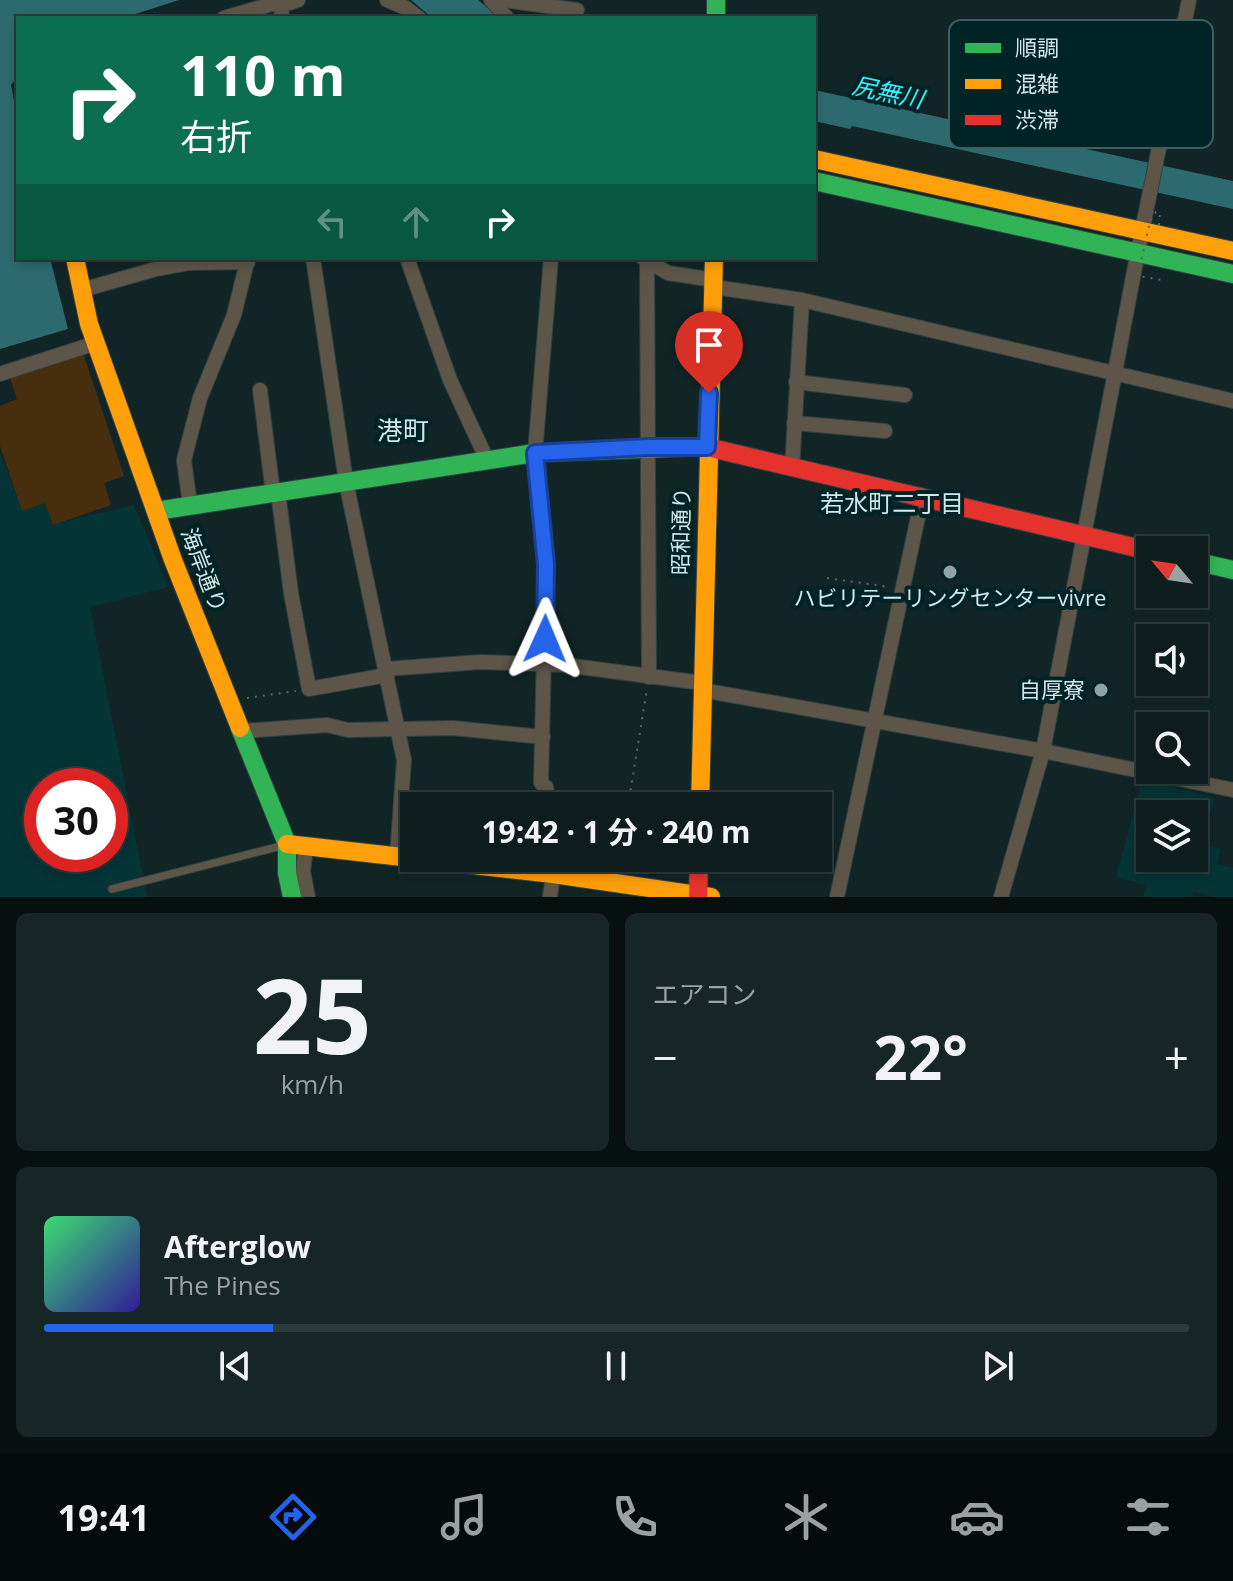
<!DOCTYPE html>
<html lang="ja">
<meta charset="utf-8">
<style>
:root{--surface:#0d1c1c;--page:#162525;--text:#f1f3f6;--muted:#9aa1a3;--line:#2d3a3b;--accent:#2563eb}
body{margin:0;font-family:"Open Sans","Noto Sans JP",sans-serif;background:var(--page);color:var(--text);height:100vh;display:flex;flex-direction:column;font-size:30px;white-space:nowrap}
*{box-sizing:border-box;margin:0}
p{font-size:26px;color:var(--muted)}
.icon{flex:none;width:44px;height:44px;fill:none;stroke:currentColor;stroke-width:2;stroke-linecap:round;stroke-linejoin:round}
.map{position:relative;height:897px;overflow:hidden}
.details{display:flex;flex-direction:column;gap:16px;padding:16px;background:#070f0f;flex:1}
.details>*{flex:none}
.top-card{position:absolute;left:16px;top:16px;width:800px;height:244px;border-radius:0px;box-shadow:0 4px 12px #0003,0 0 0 2px var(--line);background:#0b6e4f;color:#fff;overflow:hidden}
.needle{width:52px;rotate:299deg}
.fabs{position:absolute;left:1136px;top:536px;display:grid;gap:16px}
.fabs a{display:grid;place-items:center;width:72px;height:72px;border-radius:0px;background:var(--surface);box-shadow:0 4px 12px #0003,0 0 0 2px var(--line);font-size:40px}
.speed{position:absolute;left:24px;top:768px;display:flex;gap:16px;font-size:40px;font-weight:700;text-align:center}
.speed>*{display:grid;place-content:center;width:104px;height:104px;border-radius:50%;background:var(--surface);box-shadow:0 4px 12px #0003,0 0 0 2px var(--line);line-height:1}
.speed .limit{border:12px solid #d22;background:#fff;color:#111}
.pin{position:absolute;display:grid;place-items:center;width:68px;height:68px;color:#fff;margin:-82px -34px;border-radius:50% 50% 50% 0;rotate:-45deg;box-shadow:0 0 8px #0007}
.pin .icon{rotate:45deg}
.me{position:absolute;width:88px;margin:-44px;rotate:1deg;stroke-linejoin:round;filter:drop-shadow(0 0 6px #0008)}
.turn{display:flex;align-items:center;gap:28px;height:168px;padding:0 32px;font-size:36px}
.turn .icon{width:104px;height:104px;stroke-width:2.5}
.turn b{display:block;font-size:56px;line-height:68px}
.lanes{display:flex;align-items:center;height:76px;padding:0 32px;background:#0003;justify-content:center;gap:40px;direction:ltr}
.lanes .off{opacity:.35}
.big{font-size:60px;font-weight:700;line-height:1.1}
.details .widget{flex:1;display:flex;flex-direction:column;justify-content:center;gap:12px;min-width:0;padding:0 28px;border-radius:12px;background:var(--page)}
.details .dial{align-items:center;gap:0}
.dial b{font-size:104px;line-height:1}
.song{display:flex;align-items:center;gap:24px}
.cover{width:96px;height:96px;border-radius:12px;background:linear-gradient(135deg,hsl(140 70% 55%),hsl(250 70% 35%))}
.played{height:8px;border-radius:4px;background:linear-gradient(90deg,var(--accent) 20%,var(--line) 20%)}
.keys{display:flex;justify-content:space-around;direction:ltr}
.heat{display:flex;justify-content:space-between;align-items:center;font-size:44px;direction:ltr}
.details .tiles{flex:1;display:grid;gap:16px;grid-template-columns:1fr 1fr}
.widget:last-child{grid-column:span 2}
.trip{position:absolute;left:400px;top:792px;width:432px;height:80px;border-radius:0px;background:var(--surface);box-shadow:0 4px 12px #0003,0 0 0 2px var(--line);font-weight:700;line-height:80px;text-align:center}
.tabs{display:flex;height:128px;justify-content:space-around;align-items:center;background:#050b0b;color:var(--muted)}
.tabs .icon{width:56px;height:56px}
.tabs .selected{color:var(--accent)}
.tabs b{font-size:36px;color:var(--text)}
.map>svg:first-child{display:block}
.built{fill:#043436;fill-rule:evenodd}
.green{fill:#472f0d}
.water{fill:#2d6a6f}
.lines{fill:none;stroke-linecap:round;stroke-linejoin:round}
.lane-casing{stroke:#324243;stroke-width:9}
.street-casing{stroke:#324243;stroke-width:16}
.fast-casing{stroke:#324243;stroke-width:20}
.slow-casing{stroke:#324243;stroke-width:20}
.jam-casing{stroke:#324243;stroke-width:20}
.path{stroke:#62615b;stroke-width:2;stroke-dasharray:2 6;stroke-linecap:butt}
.lane{stroke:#5e5549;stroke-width:7}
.street{stroke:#5e5549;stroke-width:14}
.fast{stroke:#30b455;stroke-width:18}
.slow{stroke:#ff9f0a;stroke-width:18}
.jam{stroke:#e5322d;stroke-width:18}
.path-bridge{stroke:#62615b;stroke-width:2;stroke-dasharray:2 6;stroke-linecap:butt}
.route-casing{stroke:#184099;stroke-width:20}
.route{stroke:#2563eb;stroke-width:14}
.poi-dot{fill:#8fa2a4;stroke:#002325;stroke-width:3}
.labels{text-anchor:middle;stroke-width:8;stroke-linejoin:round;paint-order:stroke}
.street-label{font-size:22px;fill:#d3e6e8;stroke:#002325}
.poi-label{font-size:22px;fill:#d3e6e8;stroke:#002325}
.water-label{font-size:24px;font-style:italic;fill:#35f1fc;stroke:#002325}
.neighbourhood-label{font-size:24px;fill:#d3e6e8;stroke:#002325}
.quarter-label{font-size:26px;fill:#d3e6e8;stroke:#002325}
.key{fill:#002325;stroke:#3f5e60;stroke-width:2}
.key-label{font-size:22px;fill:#d3e6e8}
</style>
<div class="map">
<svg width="1233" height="897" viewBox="0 0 1233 897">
<rect width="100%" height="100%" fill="#112526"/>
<!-- built -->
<g class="built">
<path d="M0,453L22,509L45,502L54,524L134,505L168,587L90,607L147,897H0ZM42,786H110V854H42Z"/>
<path d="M1142,779L1214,797L1203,844L1221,849L1217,864L1233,868V897H1213L1193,892L1192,897H1143L1146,885L1116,877ZM1150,814H1194V858H1150Z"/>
</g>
<!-- green -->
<path class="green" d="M83,353L124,476L104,483L111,505L53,525L45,503L22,511L0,446V406L17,399L10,378Z"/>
<!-- water -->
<g class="water">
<path d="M0,0H179L123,18H18V76L11,85L18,121V258H50L68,329L0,349Z"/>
<path d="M411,0H478L500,18H429L430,16Z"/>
<path d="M814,90L1233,181V209L852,126L850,129L814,121Z"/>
</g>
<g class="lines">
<defs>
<path id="lane" d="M112,889L285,845"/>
<g id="street">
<path d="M387,0L406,8L419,18"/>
<path d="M491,0L507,18"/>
<path d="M503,0L577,10"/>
<path d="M281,6L298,0"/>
<path d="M224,18L275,3L281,6L282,18"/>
<path d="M313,258L346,482L404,760L397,858"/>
<path d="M407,258L450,380L487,460"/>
<path d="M643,258L668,273L714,280"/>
<path d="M647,260L649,677"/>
<path d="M714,287L802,300L1233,401"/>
<path d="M82,290L156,269L189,263L248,262"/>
<path d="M0,374L96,343"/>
<path d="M796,382L905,395"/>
<path d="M260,390L273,493"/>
<path d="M794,423L885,431"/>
<path d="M792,469L802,300"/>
<path d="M278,492L291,593L309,689L387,675"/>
<path d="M190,505L184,460L200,398L234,315L248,258"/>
<path d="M386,669L480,662L565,665L702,683"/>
<path d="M702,690L1043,751L1233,790"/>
<path d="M243,731L327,725L348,730L453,728L543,737"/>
<path d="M549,806L546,787L541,783L546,565L535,453L551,258"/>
<path d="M306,847L303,871L308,897"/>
<path d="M555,858L557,874"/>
<path d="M550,897L553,874"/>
<path d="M837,897L922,498"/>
<path d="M1001,897L1043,751L1138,251L1189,0"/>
</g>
<g id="fast">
<path d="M716,0V18"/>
<path d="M814,181L1233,274"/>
<path d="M156,511L535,453L693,447"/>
<path d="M1194,561L1233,570"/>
<path d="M240,728L287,844V873L292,897"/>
</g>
<g id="slow">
<path d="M814,159L1233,251"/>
<path d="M75,258L89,324L173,560L240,728"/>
<path d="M700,806L714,258"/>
<path d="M287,844L553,874L711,897"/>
</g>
<g id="jam">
<path d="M693,447H707L1150,551"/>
<path d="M698,897L699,858"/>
</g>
</defs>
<!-- lane casing -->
<use href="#lane" class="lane-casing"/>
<!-- street casing -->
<use href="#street" class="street-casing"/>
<!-- fast casing -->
<use href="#fast" class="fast-casing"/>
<!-- slow casing -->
<use href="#slow" class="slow-casing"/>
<!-- jam casing -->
<use href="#jam" class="jam-casing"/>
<!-- path -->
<g class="path">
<path d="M827,578L890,587"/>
<path d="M247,698L296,691"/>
<path d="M628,806L647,689"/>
<path d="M618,866L619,858"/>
</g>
<!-- lane -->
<use href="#lane" class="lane"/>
<!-- street -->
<use href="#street" class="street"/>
<!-- fast -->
<use href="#fast" class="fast"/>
<!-- slow -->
<use href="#slow" class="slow"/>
<!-- jam -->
<use href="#jam" class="jam"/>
<!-- path-bridge -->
<path class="path-bridge" d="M1159,225L1160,213L1156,212L1150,221L1138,276L1162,280"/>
</g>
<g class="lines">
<defs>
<path id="route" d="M545,639L546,565L535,453L649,447H707L709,393"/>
</defs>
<!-- route casing -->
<use href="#route" class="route-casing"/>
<!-- route -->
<use href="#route" class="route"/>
</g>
<!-- markers -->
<g class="poi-dot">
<circle cx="950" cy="572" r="8"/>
<circle cx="1101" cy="690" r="8"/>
</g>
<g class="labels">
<!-- street labels -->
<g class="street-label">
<text transform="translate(681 531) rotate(-89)" y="8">昭和通り</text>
<text transform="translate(204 570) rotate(69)" y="8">海岸通り</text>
</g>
<!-- poi labels -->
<g class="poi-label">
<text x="950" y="606">ハビリテーリングセンターvivre</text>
<text x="1085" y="698" text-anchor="end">自厚寮</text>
</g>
<!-- water labels -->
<g class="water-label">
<text transform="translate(888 93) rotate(12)" y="8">尻無川</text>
</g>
<!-- neighbourhood labels -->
<g class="neighbourhood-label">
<text x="892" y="512">若水町二丁目</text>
</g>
<!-- quarter labels -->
<g class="quarter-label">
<text x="403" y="440">港町</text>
</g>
</g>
<!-- legend -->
<rect x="949" y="20" width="264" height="128" rx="12" class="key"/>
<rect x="965" y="43" width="36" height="10" fill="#30b455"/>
<rect x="965" y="79" width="36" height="10" fill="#ff9f0a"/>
<rect x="965" y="115" width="36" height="10" fill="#e5322d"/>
<g class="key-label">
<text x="1015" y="56">順調</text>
<text x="1015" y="92">混雑</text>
<text x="1015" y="128">渋滞</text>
</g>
</svg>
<div class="fabs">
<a><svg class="needle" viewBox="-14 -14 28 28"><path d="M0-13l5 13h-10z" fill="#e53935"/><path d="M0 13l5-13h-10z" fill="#9aa1a3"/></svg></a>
<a><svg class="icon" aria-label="sound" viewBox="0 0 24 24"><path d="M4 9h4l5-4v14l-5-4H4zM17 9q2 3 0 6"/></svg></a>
<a><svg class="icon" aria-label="search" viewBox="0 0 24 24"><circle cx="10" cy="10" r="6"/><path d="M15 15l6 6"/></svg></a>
<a><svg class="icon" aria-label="layers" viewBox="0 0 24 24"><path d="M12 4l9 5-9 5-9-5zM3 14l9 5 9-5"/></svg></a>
</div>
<div class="speed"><div class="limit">30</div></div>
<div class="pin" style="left:709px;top:393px;background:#d93025"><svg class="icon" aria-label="arrive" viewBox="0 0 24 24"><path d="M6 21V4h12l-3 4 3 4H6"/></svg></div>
<svg class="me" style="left:545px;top:639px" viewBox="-20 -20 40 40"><path d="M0-17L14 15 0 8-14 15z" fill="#2563eb" stroke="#fff" stroke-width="4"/></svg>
<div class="trip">19:42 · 1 分 · 240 m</div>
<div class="top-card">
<div class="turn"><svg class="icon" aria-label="right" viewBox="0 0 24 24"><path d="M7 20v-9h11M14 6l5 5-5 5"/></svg><div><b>110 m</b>右折</div></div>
<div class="lanes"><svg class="icon off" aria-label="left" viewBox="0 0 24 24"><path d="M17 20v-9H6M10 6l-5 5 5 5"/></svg><svg class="icon off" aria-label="ahead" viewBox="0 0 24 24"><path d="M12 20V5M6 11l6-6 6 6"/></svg><svg class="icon" aria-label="right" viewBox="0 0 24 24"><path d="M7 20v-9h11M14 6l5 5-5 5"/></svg></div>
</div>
</div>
<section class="details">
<div class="tiles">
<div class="widget dial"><b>25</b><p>km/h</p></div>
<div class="widget"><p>エアコン</p>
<div class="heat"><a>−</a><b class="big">22°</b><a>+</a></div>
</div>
<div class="widget">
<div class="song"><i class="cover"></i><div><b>Afterglow</b><p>The Pines</p></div></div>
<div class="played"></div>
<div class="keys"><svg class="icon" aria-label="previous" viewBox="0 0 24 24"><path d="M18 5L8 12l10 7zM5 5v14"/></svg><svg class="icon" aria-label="pause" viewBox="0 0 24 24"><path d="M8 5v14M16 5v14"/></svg><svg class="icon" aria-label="next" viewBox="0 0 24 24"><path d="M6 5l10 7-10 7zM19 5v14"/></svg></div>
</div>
</div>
</section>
<nav class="tabs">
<b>19:41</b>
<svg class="icon selected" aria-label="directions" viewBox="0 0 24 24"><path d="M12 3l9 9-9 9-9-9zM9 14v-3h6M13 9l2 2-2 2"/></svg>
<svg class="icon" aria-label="music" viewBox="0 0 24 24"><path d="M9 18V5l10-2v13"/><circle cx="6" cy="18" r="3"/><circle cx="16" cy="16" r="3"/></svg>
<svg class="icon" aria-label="phone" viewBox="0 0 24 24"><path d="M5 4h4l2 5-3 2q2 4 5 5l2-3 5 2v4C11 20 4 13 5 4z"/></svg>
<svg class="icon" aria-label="climate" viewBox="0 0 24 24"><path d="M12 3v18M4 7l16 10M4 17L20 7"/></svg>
<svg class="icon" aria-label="car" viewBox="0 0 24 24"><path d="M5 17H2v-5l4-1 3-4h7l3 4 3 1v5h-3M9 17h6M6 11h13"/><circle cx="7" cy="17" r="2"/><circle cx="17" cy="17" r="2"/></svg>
<svg class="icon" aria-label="filters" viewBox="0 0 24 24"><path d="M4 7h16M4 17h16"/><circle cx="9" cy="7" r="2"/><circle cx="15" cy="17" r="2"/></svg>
</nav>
